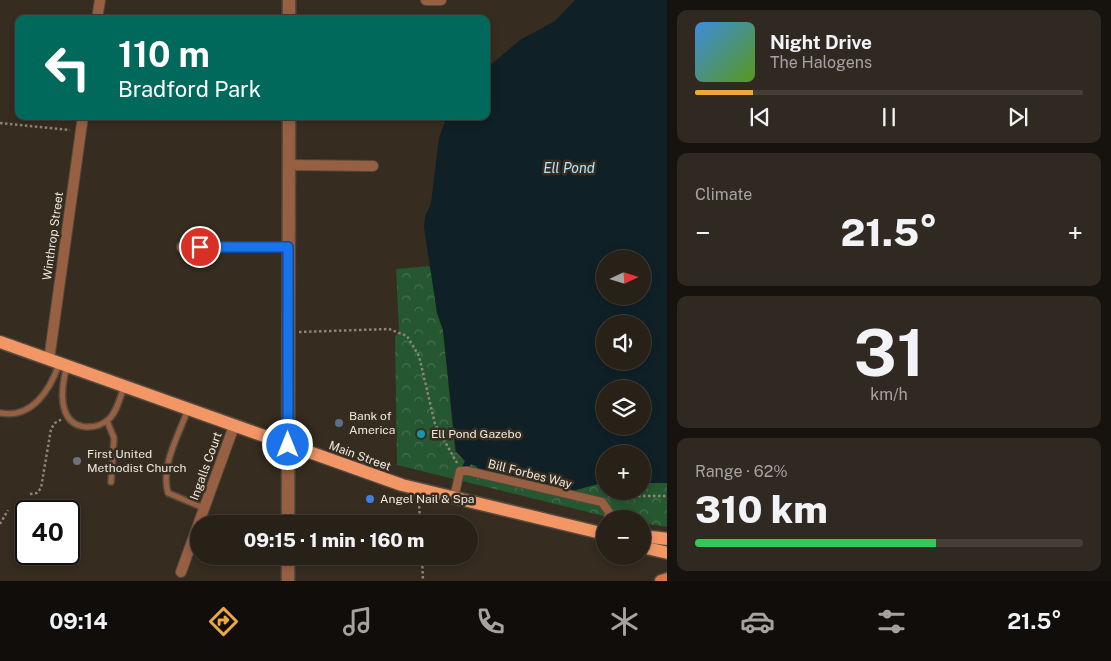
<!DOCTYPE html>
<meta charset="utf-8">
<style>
:root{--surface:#282118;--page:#302921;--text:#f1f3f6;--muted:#a5a3a2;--line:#443e37;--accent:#eda83b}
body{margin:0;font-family:"Public Sans",sans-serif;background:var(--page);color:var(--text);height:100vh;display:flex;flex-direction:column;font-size:19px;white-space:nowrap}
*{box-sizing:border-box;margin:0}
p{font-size:16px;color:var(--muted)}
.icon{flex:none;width:28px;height:28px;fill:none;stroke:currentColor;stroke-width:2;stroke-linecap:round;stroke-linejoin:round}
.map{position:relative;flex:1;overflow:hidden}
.sheet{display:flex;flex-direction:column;gap:10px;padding:10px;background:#16120d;width:444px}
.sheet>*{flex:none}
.top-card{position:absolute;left:15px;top:15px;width:475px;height:105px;border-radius:10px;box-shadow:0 2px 8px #0003,0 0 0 1px var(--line);background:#00695c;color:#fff;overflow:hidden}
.needle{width:32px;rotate:86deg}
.fabs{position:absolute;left:596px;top:250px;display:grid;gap:10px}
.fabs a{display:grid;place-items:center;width:55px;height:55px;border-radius:50%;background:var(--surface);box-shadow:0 2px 8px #0003,0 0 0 1px var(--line);font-size:25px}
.speed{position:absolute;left:15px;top:500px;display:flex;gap:10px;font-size:25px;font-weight:700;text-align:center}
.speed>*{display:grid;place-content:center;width:65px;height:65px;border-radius:50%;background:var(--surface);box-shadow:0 2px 8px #0003,0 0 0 1px var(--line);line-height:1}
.speed .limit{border:2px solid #111;border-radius:8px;background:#fff;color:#111}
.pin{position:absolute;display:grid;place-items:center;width:42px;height:42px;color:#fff;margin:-21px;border:2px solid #fff;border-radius:50%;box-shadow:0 1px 5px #0007}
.me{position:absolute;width:55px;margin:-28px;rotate:0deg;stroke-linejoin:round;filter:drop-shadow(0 0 4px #0008)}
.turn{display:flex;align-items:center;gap:18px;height:105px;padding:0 20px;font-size:22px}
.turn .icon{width:65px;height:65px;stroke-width:2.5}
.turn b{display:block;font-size:35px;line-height:42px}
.big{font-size:38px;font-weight:800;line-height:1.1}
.sheet .widget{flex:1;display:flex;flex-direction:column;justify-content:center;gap:8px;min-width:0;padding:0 18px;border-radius:10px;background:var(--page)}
.sheet .dial{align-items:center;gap:0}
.dial b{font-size:65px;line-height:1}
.song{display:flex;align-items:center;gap:15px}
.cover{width:60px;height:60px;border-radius:8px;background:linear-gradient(135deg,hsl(210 70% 55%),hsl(90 70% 35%))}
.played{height:5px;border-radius:2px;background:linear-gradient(90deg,var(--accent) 15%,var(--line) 15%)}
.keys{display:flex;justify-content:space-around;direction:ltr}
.heat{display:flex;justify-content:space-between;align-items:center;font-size:28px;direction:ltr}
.charge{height:8px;border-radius:4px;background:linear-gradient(90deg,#34c759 62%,var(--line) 0)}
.trip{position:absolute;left:190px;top:515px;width:288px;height:50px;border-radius:25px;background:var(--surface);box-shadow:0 2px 8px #0003,0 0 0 1px var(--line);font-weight:800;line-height:50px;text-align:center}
.tabs{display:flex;height:80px;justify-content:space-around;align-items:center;background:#100d0a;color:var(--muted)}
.tabs .icon{width:35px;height:35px}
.tabs .selected{color:var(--accent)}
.tabs b{font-size:22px;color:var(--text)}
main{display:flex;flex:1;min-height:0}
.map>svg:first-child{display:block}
.park{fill:url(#park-crowns)}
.water{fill:#0f2027;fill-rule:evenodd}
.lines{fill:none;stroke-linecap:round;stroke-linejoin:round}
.service-casing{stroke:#544a3f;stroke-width:8}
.pedestrian-casing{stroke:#544a3f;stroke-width:10}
.minor-casing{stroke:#544a3f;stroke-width:12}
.tertiary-casing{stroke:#544a3f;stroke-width:15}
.secondary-casing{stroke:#544a3f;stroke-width:15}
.primary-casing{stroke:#544a3f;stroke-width:15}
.path{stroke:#8d847a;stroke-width:2.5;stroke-dasharray:2.5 2.5;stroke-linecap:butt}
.service{stroke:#986043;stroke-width:5}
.pedestrian{stroke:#986043;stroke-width:8}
.minor{stroke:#986043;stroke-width:10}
.tertiary{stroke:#986043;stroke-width:12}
.secondary{stroke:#d47a49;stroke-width:12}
.primary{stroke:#f39666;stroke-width:12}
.route-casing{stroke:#114b97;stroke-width:12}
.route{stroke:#1a73e8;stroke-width:9}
.service-dot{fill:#5c6f8a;stroke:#362c20;stroke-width:2}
.culture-dot{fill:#0f9aa8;stroke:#362c20;stroke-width:2}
.worship-dot{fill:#6b7280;stroke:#362c20;stroke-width:2}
.shop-dot{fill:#3f7fe0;stroke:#362c20;stroke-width:2}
.labels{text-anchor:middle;stroke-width:5;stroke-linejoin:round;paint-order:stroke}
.street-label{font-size:12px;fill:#efe9e0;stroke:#362c20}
.poi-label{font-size:12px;fill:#efe9e0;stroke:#362c20;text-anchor:start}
.water-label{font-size:14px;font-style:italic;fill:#b0e6fe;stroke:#362c20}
</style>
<main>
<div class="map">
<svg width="668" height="581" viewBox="0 0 668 581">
<defs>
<pattern id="park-crowns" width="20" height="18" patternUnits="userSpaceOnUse" patternTransform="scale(1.25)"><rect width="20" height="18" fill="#255730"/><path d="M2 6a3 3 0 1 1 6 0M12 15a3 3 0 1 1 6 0" fill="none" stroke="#456f4e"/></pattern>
</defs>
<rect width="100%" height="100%" fill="#362c20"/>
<!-- park -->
<path class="park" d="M431,266L437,313L443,330L455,451L465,461L462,467L467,469L471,464L547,485L588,486L605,482V491H642L643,483H667V527L643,523L642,519L608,517L397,465L395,337L399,331L396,269Z"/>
<!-- water -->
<path class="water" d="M575,0H667V483H643L642,454H605V482L569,492L534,481L481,472L476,466L471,464L467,469L462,467L465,461L456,451L443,330L437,313L424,227L425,217L431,203L439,138L447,116H486V69L520,40L555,21ZM605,259H642V296H605ZM605,324H642V361H605ZM605,389H642V426H605Z"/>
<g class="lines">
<defs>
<g id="service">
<path d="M67,366C61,387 56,425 87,427C95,427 104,424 109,419C117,412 120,397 124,387"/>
<path d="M188,409C179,435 160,466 168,493L204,508"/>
<path d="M0,413C32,419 50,390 59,364"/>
<path d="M107,421L114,438L111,482"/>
</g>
<path id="pedestrian" d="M454,498L460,471H468L602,502L609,512L608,519"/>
<g id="minor">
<path d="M426,0H441"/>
<path d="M97,19L100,0"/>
<path d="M289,165L373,166"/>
<path d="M182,247H288"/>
<path d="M49,360L83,116"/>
<path d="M181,572L234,426"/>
</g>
<g id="tertiary">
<path d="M289,19V0"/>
<path d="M288,524L289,116"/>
<path d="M288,581V556"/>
</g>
<path id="secondary" d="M661,581L668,579"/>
<g id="primary">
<path d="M0,342L402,485L605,534"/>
<path d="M642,536L668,539"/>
<path d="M642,547L668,553"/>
</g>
</defs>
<!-- service casing -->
<use href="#service" class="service-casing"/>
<!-- pedestrian casing -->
<use href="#pedestrian" class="pedestrian-casing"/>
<!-- minor casing -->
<use href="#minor" class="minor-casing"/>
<!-- tertiary casing -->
<use href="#tertiary" class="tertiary-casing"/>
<!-- secondary casing -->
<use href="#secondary" class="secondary-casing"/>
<!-- primary casing -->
<use href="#primary" class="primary-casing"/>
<!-- path -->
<g class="path">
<path d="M0,123L70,130"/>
<path d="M299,332L389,329L407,336L419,356L435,424L457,463"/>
<path d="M30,494L37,493L41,488L51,429L55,423L62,419"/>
<path d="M608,496H668"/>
<path d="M419,501L420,524"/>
<path d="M0,524L8,510"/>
<path d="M422,556L423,581"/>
</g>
<!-- service -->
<use href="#service" class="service"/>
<!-- pedestrian -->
<use href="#pedestrian" class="pedestrian"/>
<!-- minor -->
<use href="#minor" class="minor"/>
<!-- tertiary -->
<use href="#tertiary" class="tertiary"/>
<!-- secondary -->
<use href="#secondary" class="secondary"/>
<!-- primary -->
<use href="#primary" class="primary"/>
</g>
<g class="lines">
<defs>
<path id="route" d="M200,247H288V445"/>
</defs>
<!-- route casing -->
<use href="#route" class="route-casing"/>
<!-- route -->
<use href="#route" class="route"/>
</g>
<!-- markers -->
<circle class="service-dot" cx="339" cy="423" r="5"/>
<circle class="culture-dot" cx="421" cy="434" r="5"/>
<circle class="worship-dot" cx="77" cy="461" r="5"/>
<circle class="shop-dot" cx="370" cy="499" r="5"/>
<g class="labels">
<!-- street labels -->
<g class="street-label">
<text transform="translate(53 236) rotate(-82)" y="4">Winthrop Street</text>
<text transform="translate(360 456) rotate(20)" y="4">Main Street</text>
<text transform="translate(206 466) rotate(-70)" y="4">Ingalls Court</text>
<text transform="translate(530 474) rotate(14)" y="4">Bill Forbes Way</text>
</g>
<!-- poi labels -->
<g class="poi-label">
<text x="349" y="420">Bank of<tspan x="349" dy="14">America</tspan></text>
<text x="431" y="438">Ell Pond Gazebo</text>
<text x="87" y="458">First United<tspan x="87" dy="14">Methodist Church</tspan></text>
<text x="380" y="503">Angel Nail &amp; Spa</text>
</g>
<!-- water labels -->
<g class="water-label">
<text x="569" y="173">Ell Pond</text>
</g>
</g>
</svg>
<div class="fabs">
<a><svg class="needle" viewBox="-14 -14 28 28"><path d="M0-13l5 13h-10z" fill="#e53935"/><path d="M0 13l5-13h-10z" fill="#a5a3a2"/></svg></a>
<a><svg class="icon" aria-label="sound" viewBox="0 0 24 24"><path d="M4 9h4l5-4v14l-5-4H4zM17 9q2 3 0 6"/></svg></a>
<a><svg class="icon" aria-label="layers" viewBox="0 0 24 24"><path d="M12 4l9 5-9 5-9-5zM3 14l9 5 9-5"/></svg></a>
<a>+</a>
<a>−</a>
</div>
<div class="speed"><div class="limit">40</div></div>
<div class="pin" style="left:200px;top:247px;background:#d93025"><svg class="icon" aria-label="arrive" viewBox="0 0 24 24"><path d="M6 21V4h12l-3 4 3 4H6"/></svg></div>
<svg class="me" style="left:288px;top:445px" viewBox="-20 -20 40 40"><circle r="17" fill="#1a73e8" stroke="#fff" stroke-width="3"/><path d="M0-11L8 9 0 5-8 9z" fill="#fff"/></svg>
<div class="trip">09:15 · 1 min · 160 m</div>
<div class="top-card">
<div class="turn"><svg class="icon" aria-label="left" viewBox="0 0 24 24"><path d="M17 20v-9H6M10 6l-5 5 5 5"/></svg><div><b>110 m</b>Bradford Park</div></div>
</div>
</div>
<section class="sheet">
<div class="widget">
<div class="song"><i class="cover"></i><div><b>Night Drive</b><p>The Halogens</p></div></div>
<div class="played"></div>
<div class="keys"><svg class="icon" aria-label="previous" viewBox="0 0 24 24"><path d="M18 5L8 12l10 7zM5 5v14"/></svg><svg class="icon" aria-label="pause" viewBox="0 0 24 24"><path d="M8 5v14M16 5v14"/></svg><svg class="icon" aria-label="next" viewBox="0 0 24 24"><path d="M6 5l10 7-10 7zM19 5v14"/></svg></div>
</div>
<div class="widget"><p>Climate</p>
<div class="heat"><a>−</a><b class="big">21.5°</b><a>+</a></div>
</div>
<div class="widget dial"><b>31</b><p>km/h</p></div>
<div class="widget"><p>Range · 62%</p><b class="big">310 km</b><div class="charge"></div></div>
</section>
</main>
<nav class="tabs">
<b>09:14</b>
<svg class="icon selected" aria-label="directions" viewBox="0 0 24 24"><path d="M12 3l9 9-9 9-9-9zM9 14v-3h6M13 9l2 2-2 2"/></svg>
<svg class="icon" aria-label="music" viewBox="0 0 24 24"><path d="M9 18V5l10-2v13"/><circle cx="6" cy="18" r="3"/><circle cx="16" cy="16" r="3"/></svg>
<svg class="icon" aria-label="phone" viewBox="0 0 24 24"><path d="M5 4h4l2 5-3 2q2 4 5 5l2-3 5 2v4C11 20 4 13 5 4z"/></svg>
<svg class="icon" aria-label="climate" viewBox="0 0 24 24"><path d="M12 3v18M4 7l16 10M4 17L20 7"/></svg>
<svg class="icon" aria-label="car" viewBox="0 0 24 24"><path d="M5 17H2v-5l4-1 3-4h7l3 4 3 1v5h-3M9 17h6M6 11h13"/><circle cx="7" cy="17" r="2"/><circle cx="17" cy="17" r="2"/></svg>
<svg class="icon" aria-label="filters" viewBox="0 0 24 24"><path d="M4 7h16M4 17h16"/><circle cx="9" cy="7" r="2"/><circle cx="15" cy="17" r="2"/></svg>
<b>21.5°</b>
</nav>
